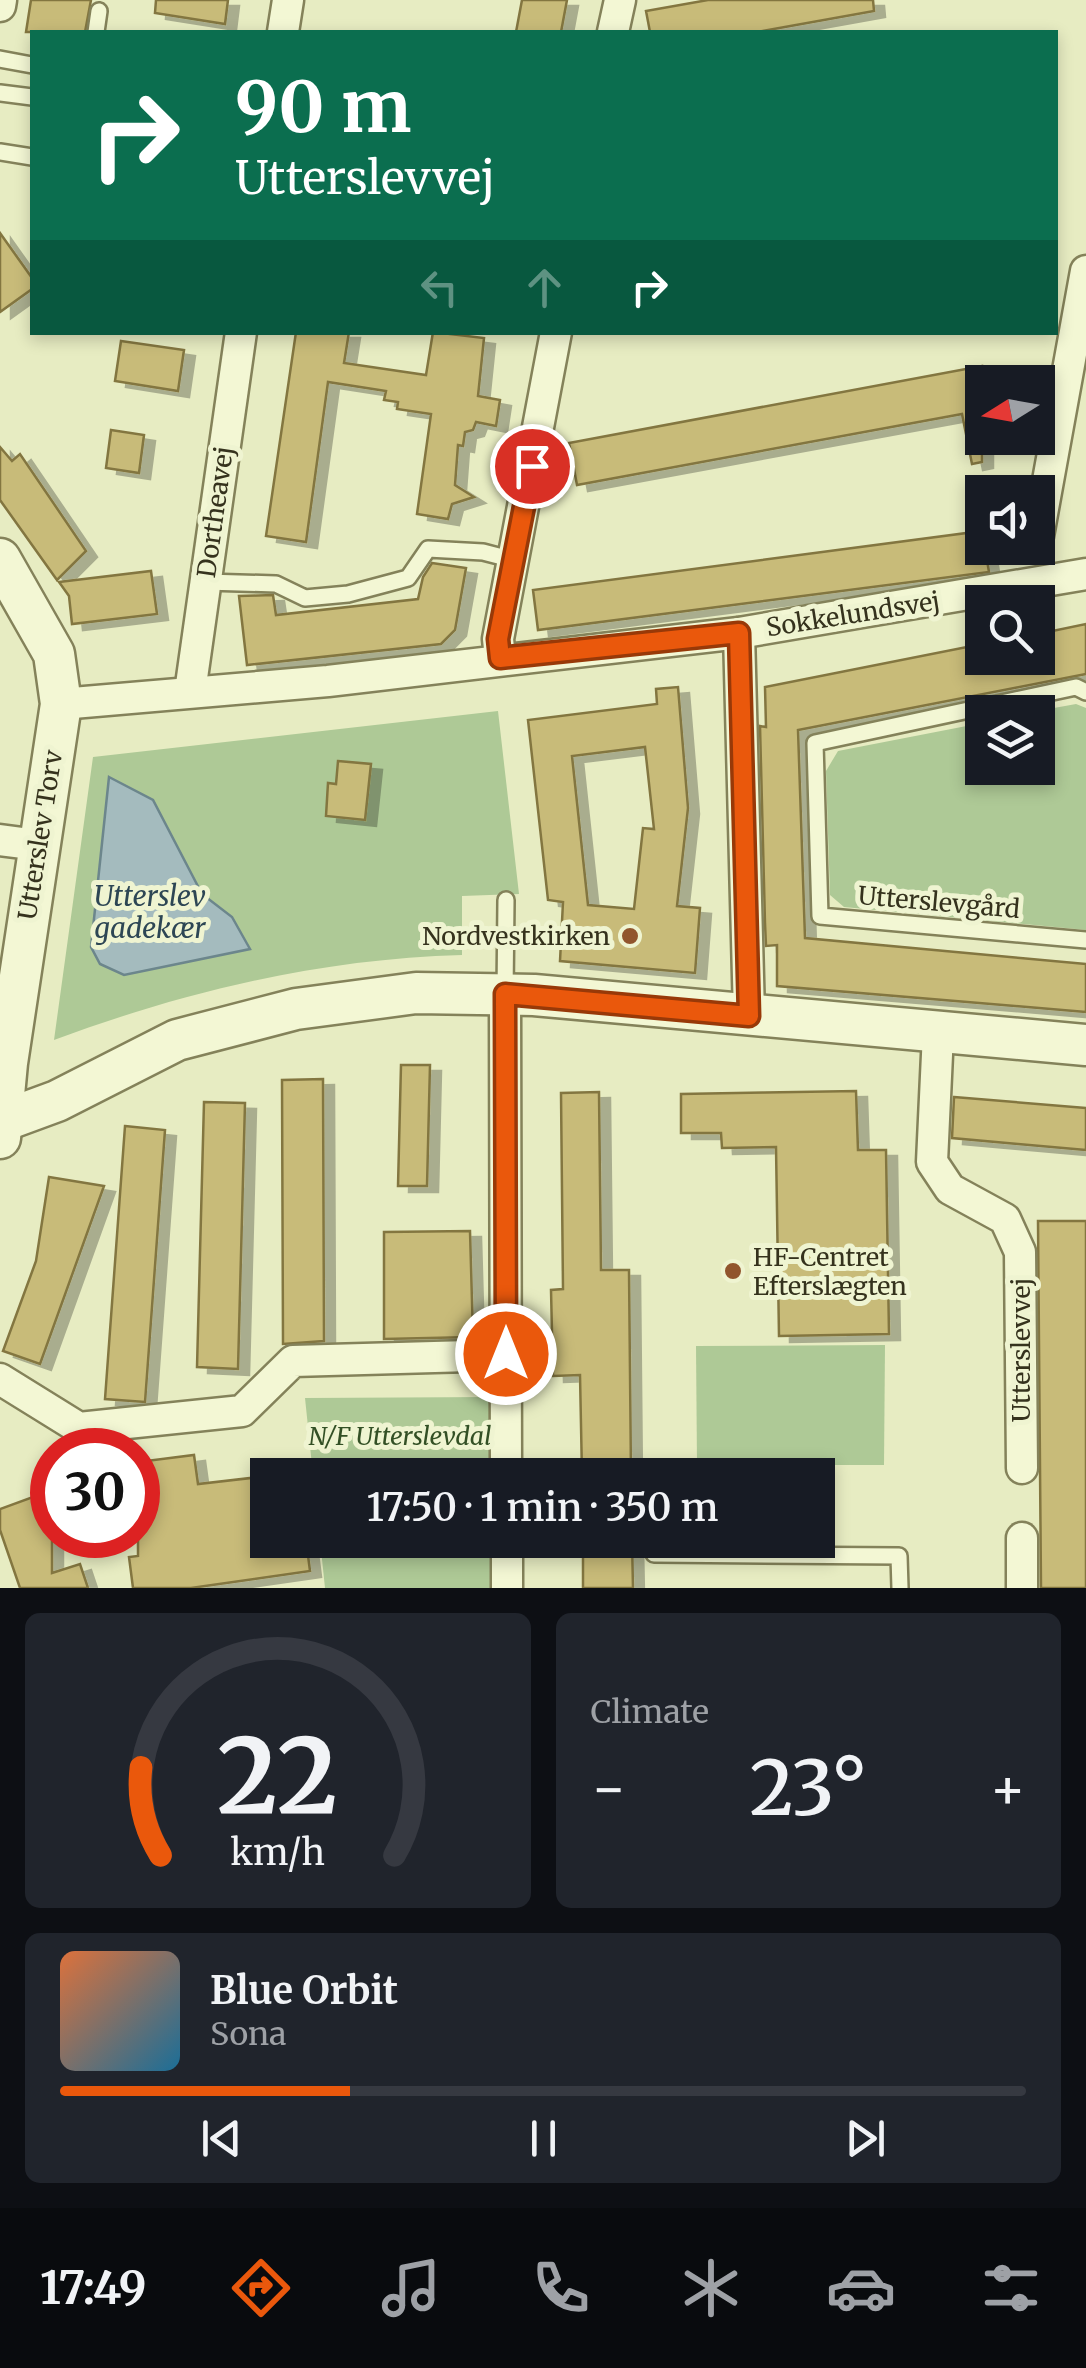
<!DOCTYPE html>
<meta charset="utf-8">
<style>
:root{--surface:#171b24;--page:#20242c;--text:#f1f3f6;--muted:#9ea1a6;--line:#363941;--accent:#ea580c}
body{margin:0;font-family:Merriweather,serif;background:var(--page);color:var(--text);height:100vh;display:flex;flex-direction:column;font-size:38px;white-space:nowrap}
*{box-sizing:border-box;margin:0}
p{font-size:32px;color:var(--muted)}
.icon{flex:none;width:55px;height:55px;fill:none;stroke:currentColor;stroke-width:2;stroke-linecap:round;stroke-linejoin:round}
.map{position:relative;height:1588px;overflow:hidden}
.side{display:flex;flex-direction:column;gap:25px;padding:25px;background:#0d0f14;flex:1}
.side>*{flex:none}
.banner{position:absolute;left:30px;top:30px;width:1028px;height:305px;border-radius:0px;box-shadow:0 5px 15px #0003;background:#0b6e4f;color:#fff;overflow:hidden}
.needle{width:65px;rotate:259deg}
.fabs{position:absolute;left:965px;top:365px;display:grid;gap:20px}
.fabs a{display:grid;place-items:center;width:90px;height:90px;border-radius:0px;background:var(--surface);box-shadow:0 5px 15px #0003;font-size:50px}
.speed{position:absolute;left:30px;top:1428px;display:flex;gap:20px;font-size:50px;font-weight:700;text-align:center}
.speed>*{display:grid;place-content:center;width:130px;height:130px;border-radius:50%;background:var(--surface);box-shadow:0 5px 15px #0003;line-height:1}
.speed .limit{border:15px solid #d22;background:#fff;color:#111}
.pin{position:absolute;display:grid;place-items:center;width:85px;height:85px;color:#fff;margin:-42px;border:5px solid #fff;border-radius:50%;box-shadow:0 2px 10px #0007}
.me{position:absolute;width:110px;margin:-55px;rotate:0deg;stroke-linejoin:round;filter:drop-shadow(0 0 8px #0008)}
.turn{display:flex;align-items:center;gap:35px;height:210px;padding:0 40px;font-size:45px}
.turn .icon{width:130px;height:130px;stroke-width:2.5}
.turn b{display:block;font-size:70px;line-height:85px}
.lanes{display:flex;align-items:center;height:95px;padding:0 40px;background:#0003;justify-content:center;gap:50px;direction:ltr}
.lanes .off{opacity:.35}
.big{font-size:75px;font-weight:600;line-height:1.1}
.side .tile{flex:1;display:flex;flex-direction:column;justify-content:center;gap:15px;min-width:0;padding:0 35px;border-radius:15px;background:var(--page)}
.side .dial{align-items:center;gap:0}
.dial svg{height:260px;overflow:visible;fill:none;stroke:var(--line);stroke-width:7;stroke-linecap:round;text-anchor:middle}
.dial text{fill:var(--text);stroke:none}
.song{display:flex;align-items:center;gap:30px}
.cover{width:120px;height:120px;border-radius:15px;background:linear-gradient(135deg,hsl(20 70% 55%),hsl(200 70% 35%))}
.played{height:10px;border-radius:5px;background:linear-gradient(90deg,var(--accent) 30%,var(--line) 30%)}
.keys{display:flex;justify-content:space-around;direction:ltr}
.heat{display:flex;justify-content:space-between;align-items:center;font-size:55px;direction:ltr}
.side .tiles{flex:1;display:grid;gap:25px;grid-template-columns:1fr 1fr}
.tile:last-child{grid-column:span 2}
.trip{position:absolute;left:250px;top:1458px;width:585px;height:100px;border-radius:0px;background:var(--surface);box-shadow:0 5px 15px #0003;font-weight:600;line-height:100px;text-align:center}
.dock{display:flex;height:160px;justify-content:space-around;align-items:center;background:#090b0e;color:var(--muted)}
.dock .icon{width:70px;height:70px}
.dock .selected{color:var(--accent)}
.dock b{font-size:45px;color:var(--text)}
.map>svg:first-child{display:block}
.green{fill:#aec996}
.water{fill:#a4bbbe;stroke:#6c868c;stroke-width:2.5}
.building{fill:#c8bb79;stroke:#837641;stroke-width:2.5;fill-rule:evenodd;filter:url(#shadow)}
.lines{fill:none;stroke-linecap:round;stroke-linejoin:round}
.service-casing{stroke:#84825a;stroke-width:20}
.minor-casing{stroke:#84825a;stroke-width:35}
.tertiary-casing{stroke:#84825a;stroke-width:45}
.service{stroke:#f3f7d4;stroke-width:15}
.minor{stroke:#f3f7d4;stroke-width:30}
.tertiary{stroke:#f3f7d4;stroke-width:40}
.route-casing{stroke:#983908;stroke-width:25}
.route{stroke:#ea580c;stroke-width:18}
.poi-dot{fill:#91552d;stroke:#eff4d1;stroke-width:4}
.labels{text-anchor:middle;stroke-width:10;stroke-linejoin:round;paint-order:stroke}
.street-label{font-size:25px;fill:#35321d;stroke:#eff4d1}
.poi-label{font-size:25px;fill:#35321d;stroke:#eff4d1;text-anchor:end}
.park-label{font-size:25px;font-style:italic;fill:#335025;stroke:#eff4d1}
.water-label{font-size:28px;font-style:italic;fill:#2d4654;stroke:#eff4d1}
</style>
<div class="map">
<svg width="1086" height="1588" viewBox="0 0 1086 1588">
<defs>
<filter id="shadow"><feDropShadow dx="11" dy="6" stdDeviation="0" flood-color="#0004"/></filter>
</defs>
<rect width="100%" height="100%" fill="#e7ecc2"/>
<!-- green -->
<g class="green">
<path d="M1076,704L1086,708V930L844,907L830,895L826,771L838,751L982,723V768H1038V712H1032Z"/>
<path d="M498,711L519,894L462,896V955C320,959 186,991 54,1040L93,757Z"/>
<path d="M885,1345L884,1465H697L696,1346Z"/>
<path d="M493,1397L494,1475H313L305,1398Z"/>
<path d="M320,1540H494V1588H325Z"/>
</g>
<!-- water -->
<path class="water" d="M109,777L153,800L202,894L232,917L250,949L124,975L100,964L91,947Z"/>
<!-- building -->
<g class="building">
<path d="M31,0H91L85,32H26Z"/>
<path d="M156,0H228L225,24L155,13Z"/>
<path d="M522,0H567L561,32H516Z"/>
<path d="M708,0H873L874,11L757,32H650L646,11Z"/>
<path d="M0,233L32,278V289L0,312Z"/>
<path d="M296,332H349L344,363L426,375L433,332L484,338L478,396L500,400L496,426L476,422L473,430L465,432L463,446L458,445L455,485L474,497L452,504L448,519L417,514L431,414L397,409L398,402L384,400L386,391L328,382L306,542L266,536Z"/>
<path d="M121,341L184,350L178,391L115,381Z"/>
<path d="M982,366V462L972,464L962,414L577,485L569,443Z"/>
<path d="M111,430L144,435L139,473L106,468Z"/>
<path d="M0,447L12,461L20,454L86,551L57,580L0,500Z"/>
<path d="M982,531L989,572L538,630L533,590Z"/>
<path d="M432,563L466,568L455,630L441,644L247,665L239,596L273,595L276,615L418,599L423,577Z"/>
<path d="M151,571L157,614L72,624L69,596L59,582Z"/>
<path d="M1086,624V674L798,730L805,938L1086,964V1012L777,986V945L766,946L765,923L760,726L766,727L765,687L982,644V658H1038V634Z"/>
<path d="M678,687L688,808L677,906L700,908L695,973L560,961L563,902L548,900L528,720L657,704L656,689ZM645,747L654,829L643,828L634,909L588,905L572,756Z"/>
<path d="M338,761L371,764L365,820L326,816L328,783L336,784Z"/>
<path d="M401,1065H430L427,1186H398Z"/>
<path d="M323,1079L324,1341L283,1344L282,1080Z"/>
<path d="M856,1091L858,1150H886L889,1334L779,1336L776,1147L722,1148L721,1133H681V1094Z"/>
<path d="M599,1092L601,1270H629L631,1475H582L580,1375L553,1376L551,1290L563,1289L561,1093Z"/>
<path d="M954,1097L1086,1108V1150L952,1138Z"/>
<path d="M204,1102L245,1103L238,1369L197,1367Z"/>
<path d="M125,1126L165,1130L145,1402L105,1399Z"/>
<path d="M49,1177L104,1186L40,1364L3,1351L36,1261Z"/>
<path d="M1038,1221H1086V1588H1041Z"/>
<path d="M470,1231L473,1337L384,1339V1232Z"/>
<path d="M194,1455L198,1484L268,1476V1540H306L310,1571L191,1588H133L129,1557L138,1556V1462Z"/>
<path d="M52,1490V1573L80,1564L88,1588H20L0,1530V1509Z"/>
<path d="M583,1540H632L633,1588H583Z"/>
</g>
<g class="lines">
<defs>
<g id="service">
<path d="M96,32L99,11"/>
<path d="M0,59L32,65"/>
<path d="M0,93L32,97"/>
<path d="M0,152L32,157"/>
<path d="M206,582L276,584L305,598L348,594L408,578L428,549L483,552L514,560"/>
<path d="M1086,692L1076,687L815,743L820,916L1086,940"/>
<path d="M505,994L506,900"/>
<path d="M654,1554L899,1556L900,1588"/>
</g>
<g id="minor">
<path d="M0,6L1,0"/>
<path d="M283,32L288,0"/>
<path d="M613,32L620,0"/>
<path d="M1038,536L1086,271"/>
<path d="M739,633L749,1015"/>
<path d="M500,658L498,639L556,332"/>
<path d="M190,692L241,332"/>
<path d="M61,704L328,681L739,633L1086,574"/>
<path d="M0,840L38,845"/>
<path d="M505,994L506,1475"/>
<path d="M938,1033L932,1162L950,1189L1005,1219L1020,1252L1022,1468"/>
<path d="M0,1379L79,1428L242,1411L293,1361L505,1355"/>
<path d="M1022,1538V1588"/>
<path d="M507,1540V1588"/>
</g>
<g id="tertiary">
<path d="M0,559L54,654L61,704L7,1063L0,1138"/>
<path d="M0,1122L57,1101L177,1040L296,1009L416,993L534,995L1086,1045"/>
</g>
</defs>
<!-- service casing -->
<use href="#service" class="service-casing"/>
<!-- minor casing -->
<use href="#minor" class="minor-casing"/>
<!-- tertiary casing -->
<use href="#tertiary" class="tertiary-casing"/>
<!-- service -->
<use href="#service" class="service"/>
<!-- minor -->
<use href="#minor" class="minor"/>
<!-- tertiary -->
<use href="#tertiary" class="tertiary"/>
</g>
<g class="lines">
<defs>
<path id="route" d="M506,1354L505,994L749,1016L739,633L500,658L498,639L532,466"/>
</defs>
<!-- route casing -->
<use href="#route" class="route-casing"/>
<!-- route -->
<use href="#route" class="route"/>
</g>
<!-- markers -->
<g class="poi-dot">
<circle cx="630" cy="936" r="10"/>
<circle cx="733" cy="1271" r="10"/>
</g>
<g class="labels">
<!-- street labels -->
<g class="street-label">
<text transform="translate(215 512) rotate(-82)" y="9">Dortheavej</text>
<text transform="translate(853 614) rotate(-9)" y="9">Sokkelundsvej</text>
<text transform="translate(40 835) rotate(-81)" y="9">Utterslev Torv</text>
<text transform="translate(939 902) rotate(5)" y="9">Utterslevgård</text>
<text transform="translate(1021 1350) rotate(-90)" y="9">Utterslevvej</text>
</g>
<!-- poi labels -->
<g class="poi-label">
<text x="610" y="945">Nordvestkirken</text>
<text x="753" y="1266" text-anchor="start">HF-Centret<tspan x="753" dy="29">Efterslægten</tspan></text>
</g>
<!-- park labels -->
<g class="park-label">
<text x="400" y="1445">N/F Utterslevdal</text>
</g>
<!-- water labels -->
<g class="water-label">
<text x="150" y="906">Utterslev<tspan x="150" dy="32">gadekær</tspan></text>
</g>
</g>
</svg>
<div class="fabs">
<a><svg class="needle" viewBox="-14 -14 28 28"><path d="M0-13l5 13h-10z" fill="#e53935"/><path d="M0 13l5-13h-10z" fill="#9ea1a6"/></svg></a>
<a><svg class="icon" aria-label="sound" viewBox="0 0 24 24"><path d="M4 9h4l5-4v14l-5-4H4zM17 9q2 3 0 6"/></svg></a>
<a><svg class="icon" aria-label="search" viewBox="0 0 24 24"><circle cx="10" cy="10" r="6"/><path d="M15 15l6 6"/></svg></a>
<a><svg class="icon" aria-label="layers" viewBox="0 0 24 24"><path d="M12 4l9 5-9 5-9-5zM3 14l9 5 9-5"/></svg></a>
</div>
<div class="speed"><div class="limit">30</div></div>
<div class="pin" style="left:532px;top:466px;background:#d93025"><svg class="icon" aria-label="arrive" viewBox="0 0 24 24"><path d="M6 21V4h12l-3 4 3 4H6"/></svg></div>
<svg class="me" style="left:506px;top:1354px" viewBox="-20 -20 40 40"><circle r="17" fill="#ea580c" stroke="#fff" stroke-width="3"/><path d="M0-11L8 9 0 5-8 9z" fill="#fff"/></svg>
<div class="trip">17:50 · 1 min · 350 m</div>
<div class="banner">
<div class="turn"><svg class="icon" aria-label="right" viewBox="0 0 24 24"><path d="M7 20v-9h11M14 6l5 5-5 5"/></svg><div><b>90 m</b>Utterslevvej</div></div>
<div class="lanes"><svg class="icon off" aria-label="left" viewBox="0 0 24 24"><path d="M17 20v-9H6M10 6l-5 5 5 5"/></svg><svg class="icon off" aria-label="ahead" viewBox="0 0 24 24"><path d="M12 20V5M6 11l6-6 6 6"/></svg><svg class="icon" aria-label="right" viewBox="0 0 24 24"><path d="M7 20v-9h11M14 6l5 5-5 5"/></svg></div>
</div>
</div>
<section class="side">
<div class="tiles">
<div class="tile dial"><svg viewBox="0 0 100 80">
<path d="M14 69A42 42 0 1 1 86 69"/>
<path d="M14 69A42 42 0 0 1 8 42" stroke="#ea580c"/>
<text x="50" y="56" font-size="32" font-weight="700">22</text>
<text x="50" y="72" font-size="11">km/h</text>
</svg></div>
<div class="tile"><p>Climate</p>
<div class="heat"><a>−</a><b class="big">23°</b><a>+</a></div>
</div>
<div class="tile">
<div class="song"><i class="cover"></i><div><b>Blue Orbit</b><p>Sona</p></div></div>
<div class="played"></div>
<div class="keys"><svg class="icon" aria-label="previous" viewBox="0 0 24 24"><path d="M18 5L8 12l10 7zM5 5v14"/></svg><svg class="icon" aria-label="pause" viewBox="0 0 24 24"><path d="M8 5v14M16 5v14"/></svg><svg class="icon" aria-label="next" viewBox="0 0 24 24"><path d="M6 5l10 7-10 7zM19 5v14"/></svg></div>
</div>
</div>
</section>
<nav class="dock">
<b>17:49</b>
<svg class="icon selected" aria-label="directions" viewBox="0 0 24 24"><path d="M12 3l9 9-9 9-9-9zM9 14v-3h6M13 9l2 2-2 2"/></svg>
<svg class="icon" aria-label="music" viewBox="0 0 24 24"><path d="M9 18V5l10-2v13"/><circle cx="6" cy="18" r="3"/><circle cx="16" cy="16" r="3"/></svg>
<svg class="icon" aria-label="phone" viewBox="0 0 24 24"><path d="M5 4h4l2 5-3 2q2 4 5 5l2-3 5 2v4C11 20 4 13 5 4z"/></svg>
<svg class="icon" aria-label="climate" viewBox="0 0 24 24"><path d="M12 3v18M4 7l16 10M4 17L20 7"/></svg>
<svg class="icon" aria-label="car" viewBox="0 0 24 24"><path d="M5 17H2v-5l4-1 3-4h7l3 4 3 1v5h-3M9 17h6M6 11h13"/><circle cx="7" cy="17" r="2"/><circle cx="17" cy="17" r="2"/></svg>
<svg class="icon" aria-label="filters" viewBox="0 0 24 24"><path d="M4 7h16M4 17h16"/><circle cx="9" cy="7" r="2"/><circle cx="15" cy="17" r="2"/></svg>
</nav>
